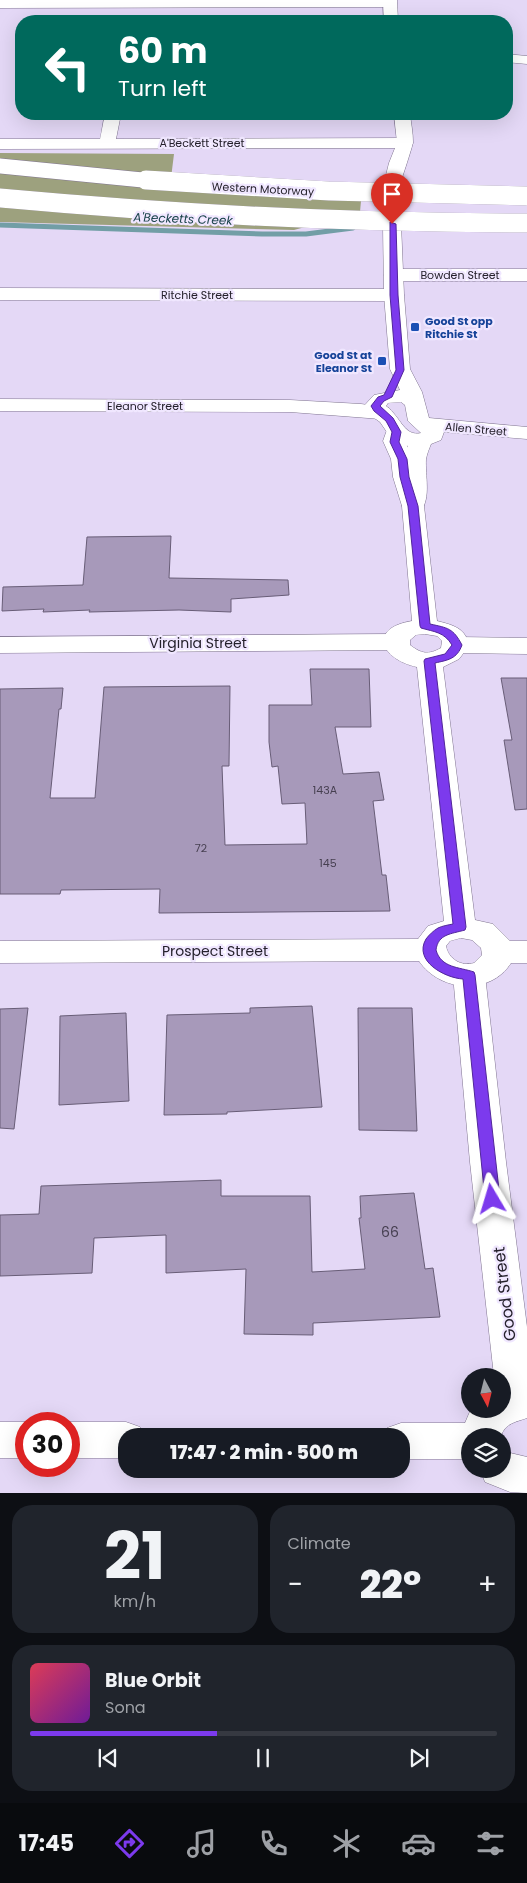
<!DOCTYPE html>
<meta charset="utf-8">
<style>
:root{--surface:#171b24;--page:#20242c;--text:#f1f3f6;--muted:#9ea1a6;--line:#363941;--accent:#7c3aed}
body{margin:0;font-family:Poppins,sans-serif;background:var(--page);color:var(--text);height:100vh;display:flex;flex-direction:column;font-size:19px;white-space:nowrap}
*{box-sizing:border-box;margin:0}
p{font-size:16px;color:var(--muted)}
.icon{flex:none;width:28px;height:28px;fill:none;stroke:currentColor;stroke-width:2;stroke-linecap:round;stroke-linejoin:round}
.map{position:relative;height:1493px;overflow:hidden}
.details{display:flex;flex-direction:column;gap:12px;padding:12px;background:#0d0f14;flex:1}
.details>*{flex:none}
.guide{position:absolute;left:15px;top:15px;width:498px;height:105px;border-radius:20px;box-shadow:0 5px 20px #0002;background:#00695c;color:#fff;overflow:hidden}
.needle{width:32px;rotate:173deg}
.controls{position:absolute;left:461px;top:1368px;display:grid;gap:10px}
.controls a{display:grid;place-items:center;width:50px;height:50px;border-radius:50%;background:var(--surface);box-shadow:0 5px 20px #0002;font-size:25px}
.speed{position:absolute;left:15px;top:1412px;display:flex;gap:10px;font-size:25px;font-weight:700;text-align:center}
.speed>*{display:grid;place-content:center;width:65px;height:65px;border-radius:50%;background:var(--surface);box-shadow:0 5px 20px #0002;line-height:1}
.speed .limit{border:8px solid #d22;background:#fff;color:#111}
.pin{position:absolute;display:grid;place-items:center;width:42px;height:42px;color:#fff;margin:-51px -21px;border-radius:50% 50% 50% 0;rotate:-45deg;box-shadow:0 0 5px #0007}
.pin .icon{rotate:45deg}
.me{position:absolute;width:55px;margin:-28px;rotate:353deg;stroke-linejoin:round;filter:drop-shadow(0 0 4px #0008)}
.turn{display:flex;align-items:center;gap:18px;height:105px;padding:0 20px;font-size:22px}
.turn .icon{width:65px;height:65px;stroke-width:2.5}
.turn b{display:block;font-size:35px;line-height:42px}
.big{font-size:38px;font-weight:800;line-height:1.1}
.details .card{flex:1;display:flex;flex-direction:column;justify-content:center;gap:8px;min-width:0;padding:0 18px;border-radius:20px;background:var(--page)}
.details .dial{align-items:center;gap:0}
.dial b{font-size:65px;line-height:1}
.song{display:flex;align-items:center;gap:15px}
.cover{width:60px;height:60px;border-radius:8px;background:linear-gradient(135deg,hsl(350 70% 55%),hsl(280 70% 35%))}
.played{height:5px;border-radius:2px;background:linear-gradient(90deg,var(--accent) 40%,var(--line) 40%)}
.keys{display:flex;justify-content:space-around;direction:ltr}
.heat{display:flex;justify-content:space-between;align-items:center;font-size:28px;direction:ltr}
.details .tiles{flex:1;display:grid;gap:12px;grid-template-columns:1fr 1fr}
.card:last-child{grid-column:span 2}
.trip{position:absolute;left:118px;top:1428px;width:292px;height:50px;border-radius:20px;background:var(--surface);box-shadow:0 5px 20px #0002;font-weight:800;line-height:50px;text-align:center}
.dock{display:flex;height:80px;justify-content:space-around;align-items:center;background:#090b0e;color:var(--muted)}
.dock .icon{width:35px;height:35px}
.dock .selected{color:var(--accent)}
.dock b{font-size:22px;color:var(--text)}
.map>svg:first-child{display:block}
.forest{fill:#9da17e}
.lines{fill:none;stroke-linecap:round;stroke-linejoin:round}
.stream{stroke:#729ea6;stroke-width:5}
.building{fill:#a799ba;stroke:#685d77}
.secondary-tunnel{stroke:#beb3ce;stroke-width:19;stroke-dasharray:19 9;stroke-linecap:butt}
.minor-casing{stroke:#807590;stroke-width:1}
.tertiary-casing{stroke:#807590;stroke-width:1}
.secondary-casing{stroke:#807590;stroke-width:1}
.minor{fill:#fff;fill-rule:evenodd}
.tertiary{fill:#fff;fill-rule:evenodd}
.secondary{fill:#fff;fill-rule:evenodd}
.motorway-bridge-far1-casing{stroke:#807590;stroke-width:16;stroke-linecap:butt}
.motorway-bridge-casing{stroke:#807590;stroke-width:19;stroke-linecap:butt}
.motorway-bridge-far1{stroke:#fff;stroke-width:15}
.motorway-bridge{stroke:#fff;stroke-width:19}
.route{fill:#7c3aed;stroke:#51269a}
.transit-dot{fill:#1a4fb4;stroke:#f0e7ff;stroke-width:2}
.labels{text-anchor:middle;stroke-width:4.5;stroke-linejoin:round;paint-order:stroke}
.far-street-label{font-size:11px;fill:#25212c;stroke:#f0e7ff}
.far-transit-label{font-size:11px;font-weight:bold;fill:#164399;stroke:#f0e7ff;text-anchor:start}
.number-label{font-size:11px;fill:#463f50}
.far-water-label{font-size:12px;font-style:italic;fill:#19434a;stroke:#f0e7ff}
.street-label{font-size:14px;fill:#25212c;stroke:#f0e7ff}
.near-number-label{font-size:14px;fill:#463f50}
.near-street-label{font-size:16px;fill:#25212c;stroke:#f0e7ff}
</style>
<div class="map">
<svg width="527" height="1493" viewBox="0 0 527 1493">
<rect width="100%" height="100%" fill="#e4d8f6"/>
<!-- forest -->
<path class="forest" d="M0,153L174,154L171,178L362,190L360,212L294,230L0,222Z"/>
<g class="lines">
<!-- stream -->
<path class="stream" d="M0,225L262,234H306L353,228"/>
</g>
<!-- building -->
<g class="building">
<path d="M171,536L169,578L288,580L289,595L231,599V612L179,610L89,612L90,610L43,612L44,609L2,611L3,587L83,585L87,537Z"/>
<path d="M310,669H369L371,727H335L343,774L379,772L384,800L373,801L382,875H386L390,911L159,913L160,889L61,890L60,894H0V689L63,688L61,709H59L50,798H95L104,687L230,686L229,766H222L225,845L307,844L305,803L282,804L278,766L272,767L269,742V705H312Z"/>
<path d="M501,678H527V809L515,810L504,740H512Z"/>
<path d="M312,1006L322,1107L227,1112V1114L164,1115L167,1015L250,1013V1008Z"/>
<path d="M28,1008L14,1129L0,1128V1009Z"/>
<path d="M358,1008H412L417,1131L359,1130Z"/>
<path d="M126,1013L129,1101L59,1105L60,1016Z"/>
<path d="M221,1180V1196H310L312,1272L365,1269L359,1218H361L360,1196L414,1193L425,1269L433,1268L440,1317L313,1323V1335L244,1334L246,1269L166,1273V1235L94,1238L92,1273L0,1276V1215L39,1214L41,1186Z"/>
</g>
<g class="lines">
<!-- secondary-tunnel -->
<path class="secondary-tunnel" d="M391,187L392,224"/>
<defs>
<g id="minor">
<path d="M0,0H393L396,3L389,7L0,8Z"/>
<path d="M506,54L527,56V64L506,62Z"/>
<path d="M105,114H121L116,139L405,138L411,140L413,143L411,146L405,148L0,149V139H100Z"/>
<path d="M393,269H527V281H393L386,279L384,275L386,271Z"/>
<path d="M0,288L394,289L401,291L404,295L401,299L394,301L0,300Z"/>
<path d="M0,399L290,400L361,404L389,408L392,413L389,418L381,419L290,412L0,411Z"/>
<path d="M396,634L405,637L409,642L405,647L396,650L0,653V637Z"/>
<path d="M457,637L527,638V654L457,653L448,650L444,645L448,640Z"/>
<path d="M469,964L480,967L485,975L506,1162L527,1327V1418C516,1422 505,1423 501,1436H470V1459H401V1436H383L387,1428L401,1423H465L471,1409H502V1376H494L470,1162L453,975L458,967Z"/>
<path d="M0,1422H26L32,1424H26V1458H0Z"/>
<path d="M69,1422H126L140,1427L145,1436H126V1458H69V1424H63Z"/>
<path d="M502,1451L527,1457V1493L510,1492L485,1482L480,1469H502Z"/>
</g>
<path id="tertiary" d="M396,426L404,427L407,432L405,441L413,459L415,477L424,506L437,621C453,625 466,628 469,646L459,659L443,667L475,920L493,924L510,941H527V963H511C490,996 440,992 419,961L0,963V941L418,939L428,926L444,921L417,667C380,659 368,628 412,621L402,506L393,477L391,459L383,441L388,427ZM425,634L437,636L442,641L441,648C428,655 422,654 410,645V640L416,635ZM461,938L472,940L481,948L482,955L474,963C462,967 448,959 446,946L450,941Z"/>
<g id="secondary">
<path d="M383,0H397L398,21H384Z"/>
<path d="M394,114H410C411,123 413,133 413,142C413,145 399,188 397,191H385L383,187L389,163L397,143Z"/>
<path d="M392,219L398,220L401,224L404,295L410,369L422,392L429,418L527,427V439L444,432L441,440L431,444C429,449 427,454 426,459C425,476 431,497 421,511L413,513L405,511L402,506C404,486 402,465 408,446L393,441L380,422L370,415L364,406L374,395L400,390L390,369L384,295L383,224L386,220ZM401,402L405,405L408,421L421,433C404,437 401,417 386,406L388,403Z"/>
</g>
</defs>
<!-- minor casing -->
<use href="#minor" class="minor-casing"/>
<!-- tertiary casing -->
<use href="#tertiary" class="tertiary-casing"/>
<!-- secondary casing -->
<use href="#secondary" class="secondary-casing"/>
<!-- minor -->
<use href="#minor" class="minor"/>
<!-- tertiary -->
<use href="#tertiary" class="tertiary"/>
<!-- secondary -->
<use href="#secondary" class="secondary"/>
<defs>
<path id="motorway-bridge-far1" d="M0,166L163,182"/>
<g id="motorway-bridge">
<path d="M146,180L329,191L527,196"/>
<path d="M0,198C175,214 351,223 527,223"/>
</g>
</defs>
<!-- motorway-bridge-far1 casing -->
<use href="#motorway-bridge-far1" class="motorway-bridge-far1-casing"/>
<!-- motorway-bridge casing -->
<use href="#motorway-bridge" class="motorway-bridge-casing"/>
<!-- motorway-bridge-far1 -->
<use href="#motorway-bridge-far1" class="motorway-bridge-far1"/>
<!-- motorway-bridge -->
<use href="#motorway-bridge" class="motorway-bridge"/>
</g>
<!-- route -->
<path class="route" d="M390,222L396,224L398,295L404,370L392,397L384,401L380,406L393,418L401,432L399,442L407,459L409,477L418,506L430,624C448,628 453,628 462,645C457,659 448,660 435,663L466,927L465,930C451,934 438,934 436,950C441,968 459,967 474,972L475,975L500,1199L498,1204L492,1205L487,1204L485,1199L463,979C445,978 413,961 426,939C429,935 433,931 438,928C442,926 448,925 453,924L424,661L425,659L445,654L452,645C444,632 435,632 421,628L420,626L408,506L400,477L398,459L390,442L392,432L386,421L374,411L371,406L378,397L384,395L396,370L390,295Z"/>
<!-- markers -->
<g class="transit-dot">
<rect x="410" y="322" width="10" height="10" rx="2.5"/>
<rect x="377" y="356" width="10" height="10" rx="2.5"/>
</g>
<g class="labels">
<!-- far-street labels -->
<g class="far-street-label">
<text x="202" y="147">A'Beckett Street</text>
<text transform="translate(263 189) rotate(3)" y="4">Western Motorway</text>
<text x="460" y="279">Bowden Street</text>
<text x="197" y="299">Ritchie Street</text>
<text x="145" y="410">Eleanor Street</text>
<text transform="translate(476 429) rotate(5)" y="4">Allen Street</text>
</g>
<!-- far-transit labels -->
<g class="far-transit-label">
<text x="425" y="325">Good St opp<tspan x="425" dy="13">Ritchie St</tspan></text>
<text x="372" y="359" text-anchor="end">Good St at<tspan x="372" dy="13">Eleanor St</tspan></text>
</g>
<!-- number labels -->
<g class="number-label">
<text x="325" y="794">143A</text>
<text x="201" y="852">72</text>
<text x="328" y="867">145</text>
</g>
<!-- far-water labels -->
<g class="far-water-label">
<text transform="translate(183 219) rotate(2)" y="4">A'Becketts Creek</text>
</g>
<!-- street labels -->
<g class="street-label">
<text x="198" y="648">Virginia Street</text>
<text x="215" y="956">Prospect Street</text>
</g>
<!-- near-number labels -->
<g class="near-number-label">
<text x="390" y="1237">66</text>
</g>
<!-- near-street labels -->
<g class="near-street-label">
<text transform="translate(504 1294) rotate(-97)" y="6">Good Street</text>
</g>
</g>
</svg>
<div class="controls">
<a><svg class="needle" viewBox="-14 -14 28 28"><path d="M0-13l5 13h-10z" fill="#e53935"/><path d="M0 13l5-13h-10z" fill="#9ea1a6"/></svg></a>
<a><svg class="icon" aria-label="layers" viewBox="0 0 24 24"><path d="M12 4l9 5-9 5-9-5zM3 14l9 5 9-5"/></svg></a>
</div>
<div class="speed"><div class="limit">30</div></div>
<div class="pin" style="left:392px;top:224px;background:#d93025"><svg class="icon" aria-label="arrive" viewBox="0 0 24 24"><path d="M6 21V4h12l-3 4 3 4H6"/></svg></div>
<svg class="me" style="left:492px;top:1199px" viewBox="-20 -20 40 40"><path d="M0-17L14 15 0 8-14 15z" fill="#7c3aed" stroke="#fff" stroke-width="4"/></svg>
<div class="trip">17:47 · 2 min · 500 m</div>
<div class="guide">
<div class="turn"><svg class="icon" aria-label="left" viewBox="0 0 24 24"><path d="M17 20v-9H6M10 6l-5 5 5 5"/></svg><div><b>60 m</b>Turn left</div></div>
</div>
</div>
<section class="details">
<div class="tiles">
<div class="card dial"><b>21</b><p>km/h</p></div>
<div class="card"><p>Climate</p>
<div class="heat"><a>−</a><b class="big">22°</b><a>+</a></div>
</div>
<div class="card">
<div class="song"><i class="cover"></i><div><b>Blue Orbit</b><p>Sona</p></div></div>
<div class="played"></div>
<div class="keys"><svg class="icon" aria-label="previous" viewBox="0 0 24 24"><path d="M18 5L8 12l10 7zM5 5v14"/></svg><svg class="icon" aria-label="pause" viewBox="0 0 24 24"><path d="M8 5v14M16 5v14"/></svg><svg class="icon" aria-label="next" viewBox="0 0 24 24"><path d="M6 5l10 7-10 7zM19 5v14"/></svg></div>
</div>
</div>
</section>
<nav class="dock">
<b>17:45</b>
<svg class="icon selected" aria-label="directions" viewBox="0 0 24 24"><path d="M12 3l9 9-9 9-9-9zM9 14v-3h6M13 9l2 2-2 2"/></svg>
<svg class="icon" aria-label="music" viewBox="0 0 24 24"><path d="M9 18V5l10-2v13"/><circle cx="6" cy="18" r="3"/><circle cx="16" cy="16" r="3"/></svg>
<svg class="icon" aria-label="phone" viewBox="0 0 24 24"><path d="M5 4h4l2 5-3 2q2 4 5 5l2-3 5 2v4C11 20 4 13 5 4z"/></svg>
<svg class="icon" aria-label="climate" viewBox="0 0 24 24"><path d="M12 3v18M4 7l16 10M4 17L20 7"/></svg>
<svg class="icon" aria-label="car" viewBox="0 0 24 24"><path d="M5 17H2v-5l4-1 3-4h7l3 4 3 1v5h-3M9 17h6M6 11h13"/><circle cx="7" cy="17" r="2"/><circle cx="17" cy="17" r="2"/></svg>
<svg class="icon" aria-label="filters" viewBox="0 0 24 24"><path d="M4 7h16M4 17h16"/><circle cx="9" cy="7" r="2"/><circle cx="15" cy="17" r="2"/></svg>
</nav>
